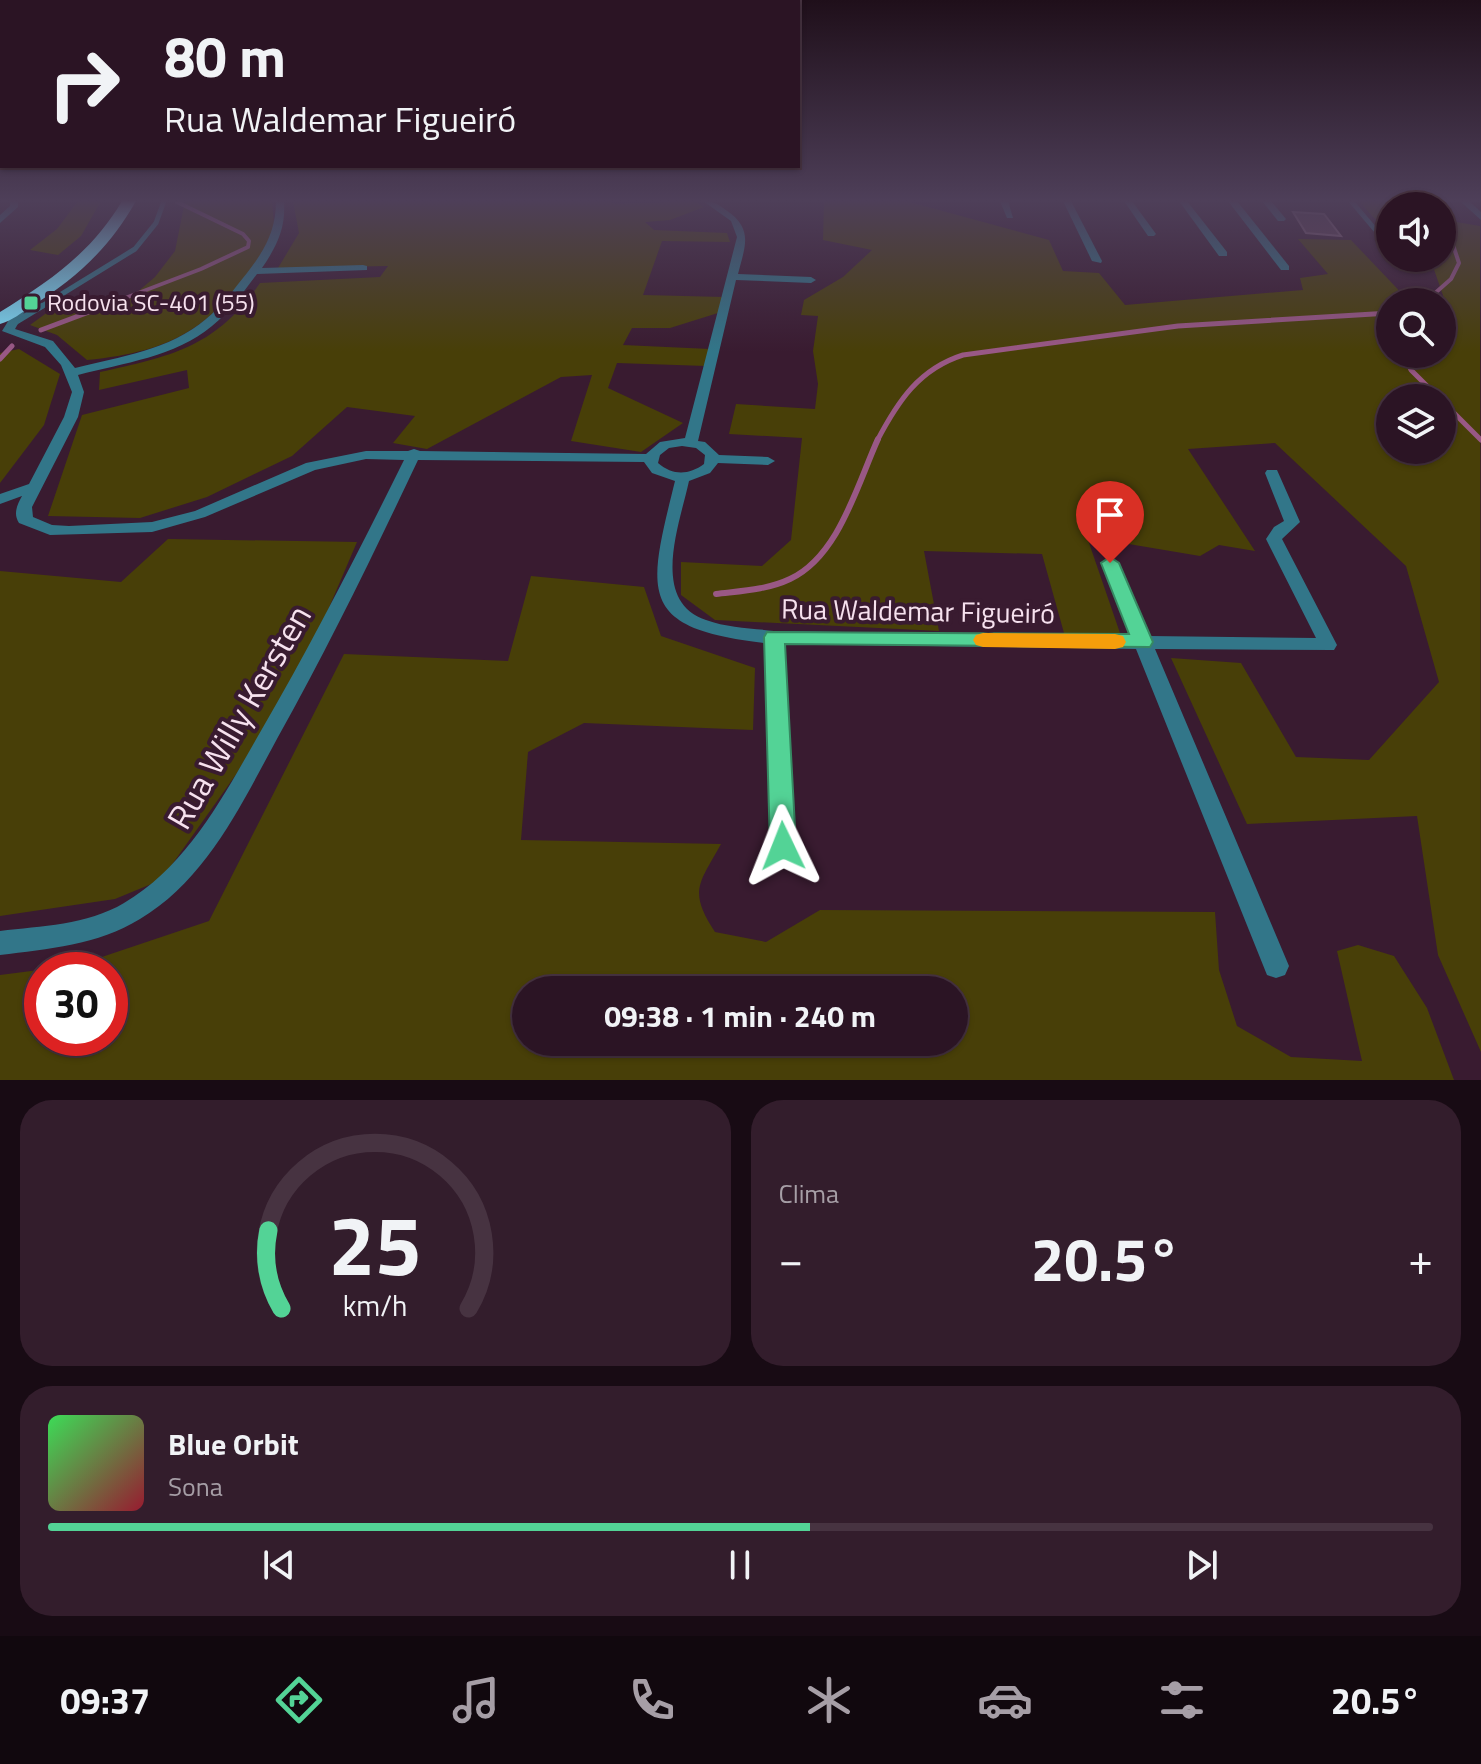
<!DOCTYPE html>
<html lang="pt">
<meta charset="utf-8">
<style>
:root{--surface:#2b1424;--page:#331d2c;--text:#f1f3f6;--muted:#a69ea6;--line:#473341;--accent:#53d396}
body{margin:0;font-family:"Titillium Web",sans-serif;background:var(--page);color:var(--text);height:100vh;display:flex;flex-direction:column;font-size:30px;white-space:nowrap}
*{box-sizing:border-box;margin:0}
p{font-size:26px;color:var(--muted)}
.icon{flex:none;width:44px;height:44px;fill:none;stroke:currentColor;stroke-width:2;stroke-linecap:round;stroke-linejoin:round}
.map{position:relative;height:1080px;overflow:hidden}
.panel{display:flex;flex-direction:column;gap:20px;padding:20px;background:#180b14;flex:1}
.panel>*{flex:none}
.banner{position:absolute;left:0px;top:0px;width:800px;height:168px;box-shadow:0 2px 6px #0004,0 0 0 2px var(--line);background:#2b1424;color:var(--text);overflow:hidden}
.controls{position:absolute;left:1376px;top:192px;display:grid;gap:16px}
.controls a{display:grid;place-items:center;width:80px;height:80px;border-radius:50%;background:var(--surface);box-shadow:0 2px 6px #0004,0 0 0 2px var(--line);font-size:40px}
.speed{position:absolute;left:24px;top:952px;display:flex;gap:16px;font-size:40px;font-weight:700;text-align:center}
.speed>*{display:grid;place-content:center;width:104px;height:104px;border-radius:50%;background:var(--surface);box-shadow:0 2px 6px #0004,0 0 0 2px var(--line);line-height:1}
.speed .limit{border:12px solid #d22;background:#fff;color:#111}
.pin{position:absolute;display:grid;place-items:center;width:68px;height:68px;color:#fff;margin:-82px -34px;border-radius:50% 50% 50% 0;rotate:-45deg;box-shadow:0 0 8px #0007}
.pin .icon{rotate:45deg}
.me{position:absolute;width:88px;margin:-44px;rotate:358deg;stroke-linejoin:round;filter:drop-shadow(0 0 6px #0008)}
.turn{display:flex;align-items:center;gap:28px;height:168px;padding:0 32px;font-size:36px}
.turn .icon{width:104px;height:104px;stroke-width:2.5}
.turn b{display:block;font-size:56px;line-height:68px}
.big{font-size:60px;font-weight:700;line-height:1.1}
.panel .tile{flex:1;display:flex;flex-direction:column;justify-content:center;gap:12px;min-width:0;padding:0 28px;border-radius:32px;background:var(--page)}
.panel .dial{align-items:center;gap:0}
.dial svg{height:208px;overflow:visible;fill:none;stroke:var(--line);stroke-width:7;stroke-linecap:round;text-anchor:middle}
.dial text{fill:var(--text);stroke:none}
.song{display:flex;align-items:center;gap:24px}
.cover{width:96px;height:96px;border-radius:12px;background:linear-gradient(135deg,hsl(130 70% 55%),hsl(350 70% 35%))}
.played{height:8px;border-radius:4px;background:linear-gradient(90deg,var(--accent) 55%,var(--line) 55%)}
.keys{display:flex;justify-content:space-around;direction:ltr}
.heat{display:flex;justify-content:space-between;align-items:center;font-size:44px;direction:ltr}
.panel .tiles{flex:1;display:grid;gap:20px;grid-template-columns:1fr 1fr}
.tile:last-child{grid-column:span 2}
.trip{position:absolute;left:512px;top:976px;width:456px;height:80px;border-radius:40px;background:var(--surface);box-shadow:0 2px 6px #0004,0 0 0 2px var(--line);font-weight:700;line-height:80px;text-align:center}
.menu{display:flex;height:128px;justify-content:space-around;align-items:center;background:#11080e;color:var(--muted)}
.menu .icon{width:56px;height:56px}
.menu .on{color:var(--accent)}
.menu b{font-size:36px;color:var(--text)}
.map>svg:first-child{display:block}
.green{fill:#483f08;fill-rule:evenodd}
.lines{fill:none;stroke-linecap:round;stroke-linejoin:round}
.stream-far2{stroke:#995885;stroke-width:4}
.stream-far1{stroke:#995885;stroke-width:5}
.stream{stroke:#995885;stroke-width:6}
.building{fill:#65435a;stroke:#8c6880;stroke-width:2}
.lane-far1{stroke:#327689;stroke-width:5}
.lane{stroke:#327689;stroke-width:6}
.street{fill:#327689;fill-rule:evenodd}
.highway{fill:#7cdcf8;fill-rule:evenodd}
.route{fill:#53d396;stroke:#368962;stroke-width:2}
.slow{fill:#f59e0b}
.poi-dot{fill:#53d396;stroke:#391b30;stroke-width:3}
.labels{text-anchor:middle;stroke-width:8;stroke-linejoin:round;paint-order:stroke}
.far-poi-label{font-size:24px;fill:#f6e1ee;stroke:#391b30;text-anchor:start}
.street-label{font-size:28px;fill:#f6e1ee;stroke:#391b30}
.near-street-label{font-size:34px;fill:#f6e1ee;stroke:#391b30}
</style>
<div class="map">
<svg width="1481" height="1080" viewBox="0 0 1481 1080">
<rect width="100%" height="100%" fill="#391b30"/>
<!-- green -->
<g class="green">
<path d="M78,201H101L81,236L58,255L30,250L57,229Z"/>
<path d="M185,201H272L275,235C219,318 189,350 87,360L57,335L30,325L52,309L98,311L128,300L155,277L175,251Z"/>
<path d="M293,201H610L615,204L694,201L704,207L670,220L645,222L654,230L727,233L730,242L662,241L643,295L724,297L718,313L670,328H632L623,345L710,349L706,366L617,363L608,388L683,423L641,452L571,441L592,375L561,377L427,449L393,443L415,416L347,407L292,456L207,497L140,518L48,516L82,415L189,388L187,370L99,390L100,372C172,356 216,347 260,283L380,277L388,266L278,268L299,233Z"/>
<path d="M824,201H906L1049,240L1063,271L1099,273L1125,305L1303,290L1300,278L1328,274L1298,239L1351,240L1410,302H1390V354H1442V304H1446L1430,258H1442V209L1444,220L1480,226L1481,1052L1438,955L1417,816L1247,824L1171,658L1241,663L1296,757L1369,760L1439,682L1406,566L1275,443L1188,449L1255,551L1219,545L1200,556L1087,537L1120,633H1064L1042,554L924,551L939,631L715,620L681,595V562L762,566L791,540L802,438L729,434L736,404L815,409L818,384L813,351L818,316L801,315L804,300L843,277L872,250L823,240ZM1442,398V450H1390V398Z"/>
<path d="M1359,201H1441L1442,206H1390V220L1375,219Z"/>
<path d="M19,349L60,374L44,425L0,483V353Z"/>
<path d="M168,539L357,542L313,645L237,773L161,880L115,899L0,916V571L121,582Z"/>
<path d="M531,576L644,587L661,636L755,668L753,730L584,723L528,752L521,840L721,844C699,884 688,891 715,932L766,942L820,910L1215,912L1219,970L1237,1026L1291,1057L1362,1061L1337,951L1358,945L1394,956L1427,1008L1454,1080H0V975L78,965L209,921L344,654L508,661ZM110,970V1038H42V970ZM954,990V1042H526V990Z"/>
</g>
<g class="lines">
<!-- stream-far2 -->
<g class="stream-far2">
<path d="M1402,201L1407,206"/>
<path d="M1425,302L1451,279L1459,263L1453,245L1442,236"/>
<path d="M99,308L201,269L248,247L249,241L243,234L177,202"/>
</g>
<!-- stream-far1 -->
<g class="stream-far1">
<path d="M41,330L105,306"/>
<path d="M1403,354L1411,370L1439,398"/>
<path d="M0,359L12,346"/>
<path d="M1442,401L1481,440"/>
<path d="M877,441C898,401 919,369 963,355L1178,326L1390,313"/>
</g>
<!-- stream -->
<path class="stream" d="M716,594C740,591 767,590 790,579C839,556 857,485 878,439"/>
</g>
<!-- building -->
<path class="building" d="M1293,212L1324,214L1341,236L1306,233Z"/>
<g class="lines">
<!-- lane-far1 -->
<g class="lane-far1">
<path d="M1351,201L1390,247"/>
<path d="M39,308L135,249L156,223L164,201"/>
</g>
<!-- lane -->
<path class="lane" d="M14,323L42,306"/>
<!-- street -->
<g class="street">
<path d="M10,201H18V207L0,223V215L10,206Z"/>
<path d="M276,201H284C286,228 277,246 262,268L363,265L367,266V270L257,274C243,292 230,312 212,326C175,357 123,363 78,375L84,392L78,417L32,507L33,517L52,525L69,526L152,522L195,511L306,463L366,451H408L414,449L420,451L646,454L660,442L685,438L737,237L731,221L703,201C713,201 718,204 726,210C754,229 745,246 738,274L811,277L816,280L811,283L736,280L698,441L705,442L719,455L768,457L775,461L768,465L718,463L710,473L689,481C680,523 649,601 706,620C728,628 751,628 774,631L1131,636L1102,563L1110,558L1118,563L1149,636L1316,638L1266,539L1274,527L1284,521L1265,473L1267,470H1277L1300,522L1282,539L1337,645L1334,650L1155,649L1289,966L1285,975L1276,978L1267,975L1136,649L783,644L794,846L791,853L783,856L775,853L772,846L765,643C635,629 648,591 675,481L652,473L644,462L418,460C374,553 329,646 278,737C242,803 207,879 140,919C98,945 48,949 0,955V931C41,926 87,925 124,903C189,865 225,793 262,729C313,641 359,551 404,460L366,459L315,470L205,517L152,532L50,535L19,523C13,514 17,505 22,496L0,504V494L29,484L64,417L72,392L61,365L45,347L2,331L20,302H28L29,304L15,329L53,341L75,368C119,357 170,350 206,319C222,306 234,289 247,273C265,250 276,230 276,201ZM682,446L696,448L705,455L704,464C689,475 673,476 658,463L660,455L669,448Z"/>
<path d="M1000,201H1008L1013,218H1007Z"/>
<path d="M1063,201H1071L1102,261L1101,263L1092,261Z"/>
<path d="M1124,201H1132L1156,234L1154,236H1148Z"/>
<path d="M1179,201H1187L1227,252V256H1219Z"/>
<path d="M1228,201H1237L1289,266V270H1281Z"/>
<path d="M1262,201H1271L1286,219L1284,221H1278Z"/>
<path d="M1460,201H1469L1481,212V220Z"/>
</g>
<!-- highway -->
<path class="highway" d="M122,201H136C110,247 77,278 32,306C22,312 12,321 0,324V312C50,281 92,252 122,201Z"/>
</g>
<!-- sky -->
<linearGradient id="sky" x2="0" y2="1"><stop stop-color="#1f0f1a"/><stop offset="0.57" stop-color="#4e3f59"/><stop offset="1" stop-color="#4e3f59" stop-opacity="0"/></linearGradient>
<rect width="1481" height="352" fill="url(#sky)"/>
<!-- route -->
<path class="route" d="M1110,557L1119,563L1153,642L1150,647L785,644L796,846L792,854L783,858L774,854L770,846L764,637L767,632L1129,634L1101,563Z"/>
<!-- slow -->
<path class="slow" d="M983,633L1115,634L1123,636L1126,642L1123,647L1115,649L983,647L976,645L973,640L976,635Z"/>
<!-- markers -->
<rect class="poi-dot" x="23" y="295" width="16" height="16" rx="4"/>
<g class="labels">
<!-- far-poi labels -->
<g class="far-poi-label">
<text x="47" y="311">Rodovia SC-401 (55)</text>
</g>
<!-- street labels -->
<g class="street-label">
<text transform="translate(918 611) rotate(1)" y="10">Rua Waldemar Figueiró</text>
</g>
<!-- near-street labels -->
<g class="near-street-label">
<text transform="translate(239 717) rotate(-60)" y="12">Rua Willy Kersten</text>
</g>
</g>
</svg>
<div class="controls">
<a><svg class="icon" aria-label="sound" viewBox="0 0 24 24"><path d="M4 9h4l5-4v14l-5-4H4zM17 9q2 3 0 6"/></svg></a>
<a><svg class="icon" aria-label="search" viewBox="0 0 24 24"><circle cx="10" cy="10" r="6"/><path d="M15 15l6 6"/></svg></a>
<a><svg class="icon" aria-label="layers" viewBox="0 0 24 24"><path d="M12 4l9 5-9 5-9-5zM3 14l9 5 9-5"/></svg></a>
</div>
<div class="speed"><div class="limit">30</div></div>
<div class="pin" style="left:1110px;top:563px;background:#d93025"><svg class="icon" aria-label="arrive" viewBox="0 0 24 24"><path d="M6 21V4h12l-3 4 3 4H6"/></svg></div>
<svg class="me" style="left:783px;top:846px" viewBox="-20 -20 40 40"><path d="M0-17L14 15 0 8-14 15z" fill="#53d396" stroke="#fff" stroke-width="4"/></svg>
<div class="trip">09:38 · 1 min · 240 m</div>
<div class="banner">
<div class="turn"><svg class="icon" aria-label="right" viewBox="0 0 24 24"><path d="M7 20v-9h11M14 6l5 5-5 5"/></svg><div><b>80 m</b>Rua Waldemar Figueiró</div></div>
</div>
</div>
<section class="panel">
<div class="tiles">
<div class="tile dial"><svg viewBox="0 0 100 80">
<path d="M14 69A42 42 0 1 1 86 69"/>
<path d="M14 69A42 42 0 0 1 9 39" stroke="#53d396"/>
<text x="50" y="56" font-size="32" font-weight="700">25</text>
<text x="50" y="72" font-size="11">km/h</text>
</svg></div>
<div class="tile"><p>Clima</p>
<div class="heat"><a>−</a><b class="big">20.5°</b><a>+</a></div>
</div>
<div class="tile">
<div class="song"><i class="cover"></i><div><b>Blue Orbit</b><p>Sona</p></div></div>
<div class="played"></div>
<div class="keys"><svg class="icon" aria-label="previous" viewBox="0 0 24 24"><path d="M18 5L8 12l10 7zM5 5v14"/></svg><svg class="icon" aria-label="pause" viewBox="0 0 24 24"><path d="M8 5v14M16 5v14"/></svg><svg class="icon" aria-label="next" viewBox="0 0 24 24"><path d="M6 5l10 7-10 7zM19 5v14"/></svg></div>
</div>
</div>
</section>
<nav class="menu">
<b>09:37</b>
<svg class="icon on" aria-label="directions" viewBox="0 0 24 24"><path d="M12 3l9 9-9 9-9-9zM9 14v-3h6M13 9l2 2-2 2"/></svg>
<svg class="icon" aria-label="music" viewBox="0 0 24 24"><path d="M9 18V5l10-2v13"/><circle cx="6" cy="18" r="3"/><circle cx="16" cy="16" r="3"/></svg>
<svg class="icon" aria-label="phone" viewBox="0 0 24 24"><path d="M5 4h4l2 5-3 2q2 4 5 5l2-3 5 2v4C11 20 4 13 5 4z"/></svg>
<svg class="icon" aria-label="climate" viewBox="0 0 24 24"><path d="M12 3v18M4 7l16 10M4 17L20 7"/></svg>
<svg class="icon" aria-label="car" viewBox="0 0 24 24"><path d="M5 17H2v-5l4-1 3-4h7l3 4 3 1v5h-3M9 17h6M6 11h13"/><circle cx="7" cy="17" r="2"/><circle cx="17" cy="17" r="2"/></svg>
<svg class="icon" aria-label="filters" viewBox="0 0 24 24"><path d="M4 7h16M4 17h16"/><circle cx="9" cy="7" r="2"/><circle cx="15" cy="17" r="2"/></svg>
<b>20.5°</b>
</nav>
